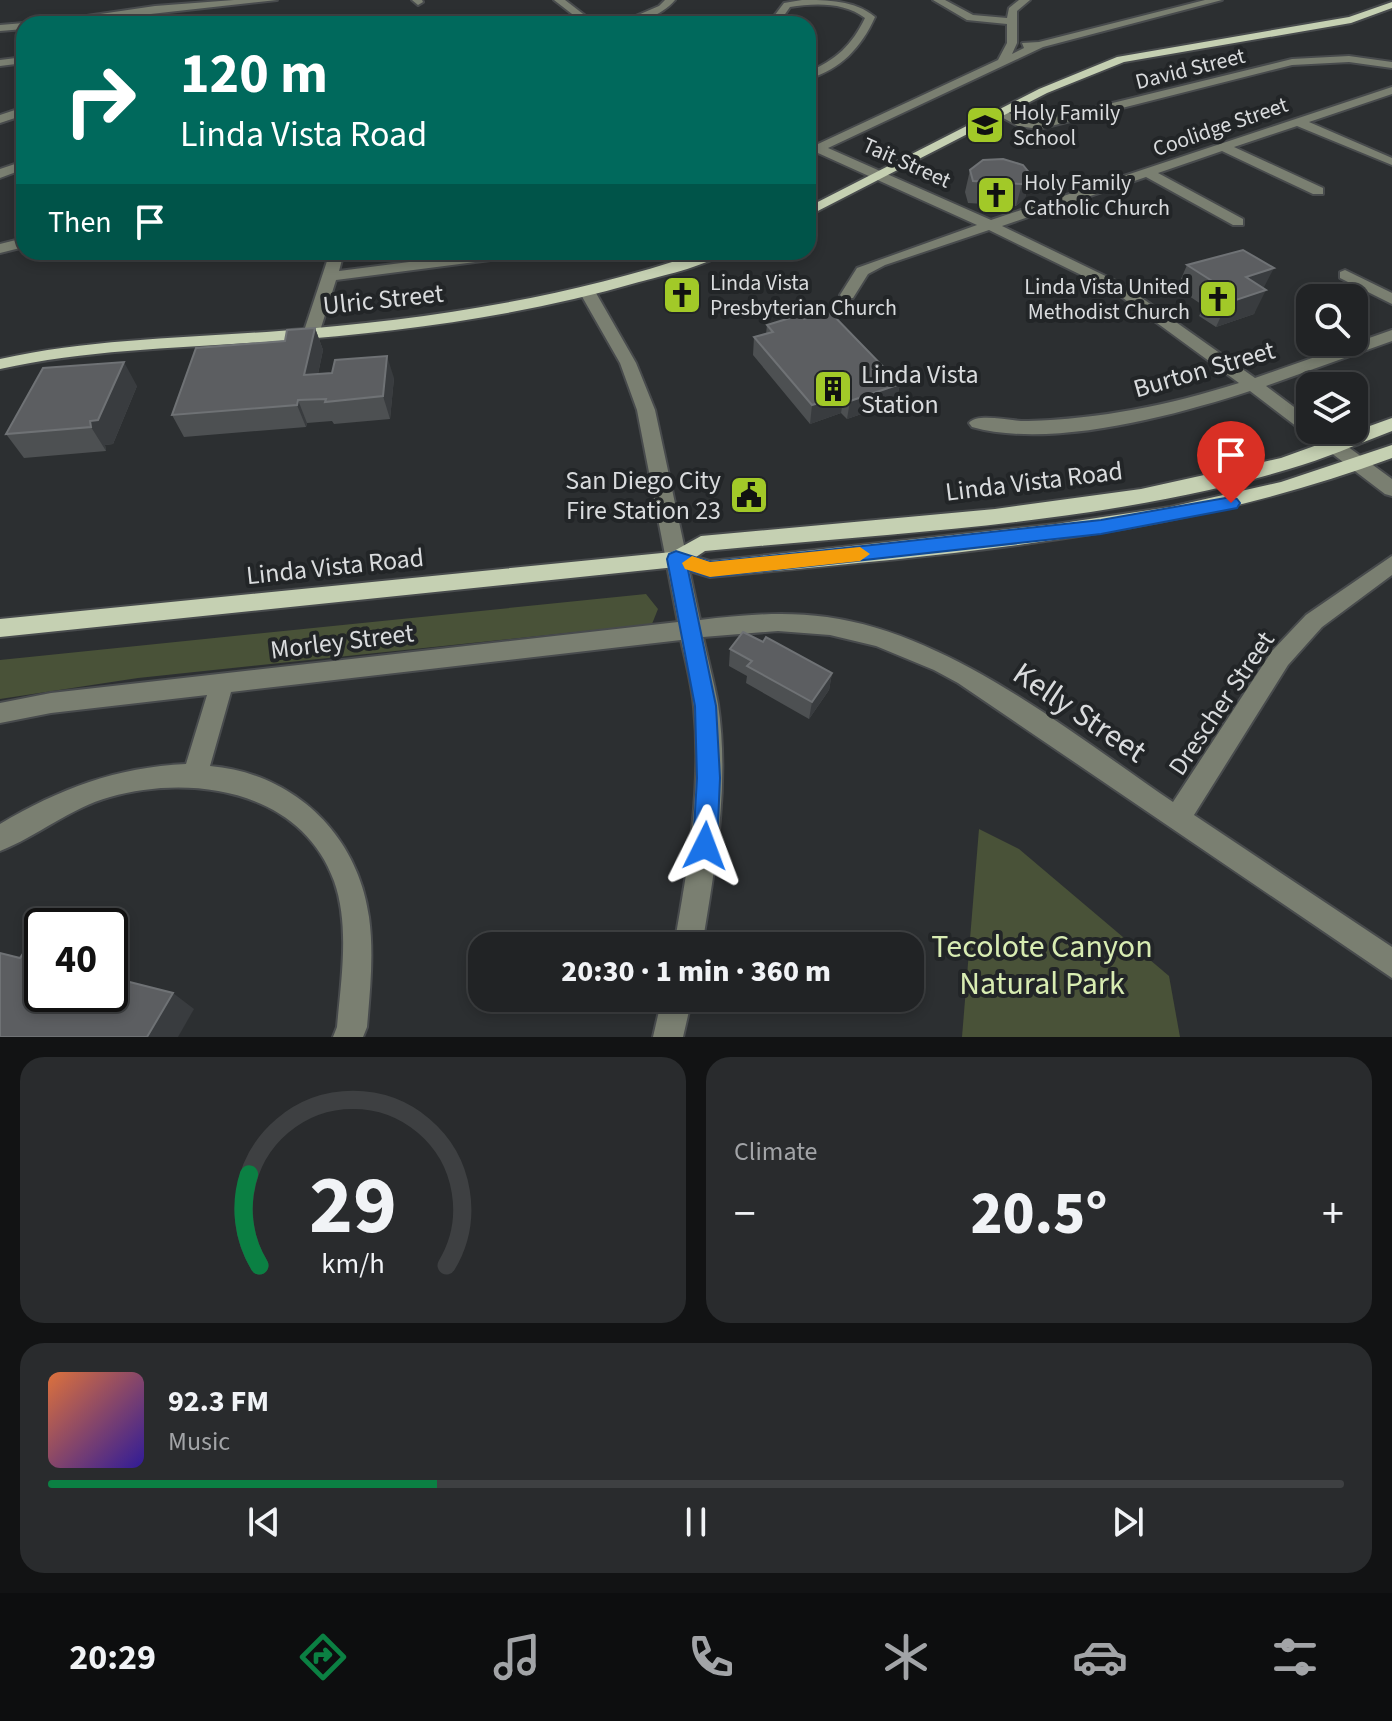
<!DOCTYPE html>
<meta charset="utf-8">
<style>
:root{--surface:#212325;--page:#292b2d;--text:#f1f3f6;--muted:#a2a4a7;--line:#3e4042;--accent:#0b8043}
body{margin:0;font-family:"Source Sans 3",sans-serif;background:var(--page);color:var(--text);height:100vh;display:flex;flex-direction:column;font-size:30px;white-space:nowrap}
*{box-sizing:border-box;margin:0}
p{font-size:26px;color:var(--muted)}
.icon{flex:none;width:44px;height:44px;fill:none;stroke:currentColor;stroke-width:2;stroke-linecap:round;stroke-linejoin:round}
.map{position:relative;height:1037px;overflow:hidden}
.drawer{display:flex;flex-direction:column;gap:20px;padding:20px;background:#121314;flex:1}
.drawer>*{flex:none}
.top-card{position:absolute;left:16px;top:16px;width:800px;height:244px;border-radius:24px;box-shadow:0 4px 12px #0003,0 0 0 2px var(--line);background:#00695c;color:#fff;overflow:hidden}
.buttons{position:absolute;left:1296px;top:284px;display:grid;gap:16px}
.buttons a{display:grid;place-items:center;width:72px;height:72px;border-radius:16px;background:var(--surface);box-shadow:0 4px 12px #0003,0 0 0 2px var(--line);font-size:40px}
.speed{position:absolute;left:24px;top:908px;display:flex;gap:16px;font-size:40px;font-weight:700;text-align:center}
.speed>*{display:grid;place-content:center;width:104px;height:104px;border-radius:50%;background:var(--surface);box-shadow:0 4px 12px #0003,0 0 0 2px var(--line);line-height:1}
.speed .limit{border:4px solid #111;border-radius:12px;background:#fff;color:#111}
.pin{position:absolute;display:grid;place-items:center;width:68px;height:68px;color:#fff;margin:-82px -34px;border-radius:50% 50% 50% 0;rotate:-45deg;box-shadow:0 0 8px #0007}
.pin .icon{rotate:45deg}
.me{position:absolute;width:88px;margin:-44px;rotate:3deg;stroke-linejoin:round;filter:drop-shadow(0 0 6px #0008)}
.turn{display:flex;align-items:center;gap:28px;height:168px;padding:0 32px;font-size:36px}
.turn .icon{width:104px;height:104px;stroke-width:2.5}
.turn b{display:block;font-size:56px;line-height:68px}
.then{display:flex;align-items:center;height:76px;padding:0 32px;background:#0003;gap:16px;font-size:30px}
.big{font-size:60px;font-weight:800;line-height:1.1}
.drawer .widget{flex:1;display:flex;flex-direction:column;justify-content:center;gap:12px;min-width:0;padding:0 28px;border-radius:24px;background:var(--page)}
.drawer .dial{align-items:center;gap:0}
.dial svg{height:208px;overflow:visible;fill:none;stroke:var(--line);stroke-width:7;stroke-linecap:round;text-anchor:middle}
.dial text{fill:var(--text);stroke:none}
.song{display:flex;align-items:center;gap:24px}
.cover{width:96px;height:96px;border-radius:12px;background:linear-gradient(135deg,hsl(20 70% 55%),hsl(250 70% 35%))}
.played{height:8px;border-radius:4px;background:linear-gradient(90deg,var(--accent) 30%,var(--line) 30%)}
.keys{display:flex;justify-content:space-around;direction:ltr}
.heat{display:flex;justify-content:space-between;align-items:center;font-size:44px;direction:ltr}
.drawer .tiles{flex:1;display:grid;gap:20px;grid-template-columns:1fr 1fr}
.widget:last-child{grid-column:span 2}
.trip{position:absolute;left:468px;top:932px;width:456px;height:80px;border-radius:24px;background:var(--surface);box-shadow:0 4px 12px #0003,0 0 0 2px var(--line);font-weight:800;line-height:80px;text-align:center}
.tab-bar{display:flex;height:128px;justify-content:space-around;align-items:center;background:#0d0e0f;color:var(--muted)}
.tab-bar .icon{width:56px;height:56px}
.tab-bar .current{color:var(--accent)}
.tab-bar b{font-size:36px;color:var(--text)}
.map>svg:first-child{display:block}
.green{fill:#495238}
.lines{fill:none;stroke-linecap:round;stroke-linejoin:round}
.minor-casing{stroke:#484b4d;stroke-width:4}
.major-casing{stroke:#484b4d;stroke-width:4}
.minor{fill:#7a7f71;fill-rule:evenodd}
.major{fill:#c5d0b2;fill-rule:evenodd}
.wall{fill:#4d5052}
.shaded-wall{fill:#393c3f}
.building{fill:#5c5e61;stroke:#6f7275;stroke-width:2}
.route{fill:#1a73e8;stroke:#114b97;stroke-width:2}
.slow{fill:#f59e0b}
.labels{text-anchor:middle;stroke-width:8;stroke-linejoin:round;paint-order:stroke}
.far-street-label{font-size:22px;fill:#d9dbdd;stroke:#222527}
.far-poi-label{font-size:22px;fill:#d9dbdd;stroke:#222527;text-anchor:start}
.street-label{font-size:26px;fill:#d9dbdd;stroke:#222527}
.poi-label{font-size:26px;fill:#d9dbdd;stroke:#222527;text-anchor:start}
.near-street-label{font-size:32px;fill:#d9dbdd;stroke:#222527}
.near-park-label{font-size:32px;fill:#d8ecb2;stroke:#222527}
</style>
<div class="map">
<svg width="1392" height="1037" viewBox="0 0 1392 1037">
<rect width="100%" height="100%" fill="#2c2f31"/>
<!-- green -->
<g class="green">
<path d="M646,594L658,609L652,624L138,678L0,699V660Z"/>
<path d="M979,829L1019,849L1169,976L1180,1037H962Z"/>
</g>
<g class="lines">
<defs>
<g id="minor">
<path d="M234,0H277L61,24H32L155,6Z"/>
<path d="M412,0H422L423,2L418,5Z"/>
<path d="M554,0H565L596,24H585Z"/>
<path d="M665,0H675C661,16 638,24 617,24L659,6Z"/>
<path d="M802,0C827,0 855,0 875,17C861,48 841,69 808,79V72C836,60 852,45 865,18C844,2 815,3 790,7L778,24H768L784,3Z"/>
<path d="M933,0H945L973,15L1007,18L1009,8L1019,0H1030L1017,11V43L1012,54L1024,48L1022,43L1039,42L1205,0H1222L1043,47L828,148L991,220L1392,87V94L1309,122L1392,158V165L1297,126L1234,147L1323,188V194H1313L1222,151L1158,173L1243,219V225H1233L1146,177L1002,226L1122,284L1255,378L1392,330V341L1266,386L1310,419V430H1325L1392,479V496L1385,494L1250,391C1173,416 1051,449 972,427L969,423C978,412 1012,422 1028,421C1100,419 1170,405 1239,383L1112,290L989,230L885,265L868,274L853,298H843L840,295L857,268L977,225L818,153L808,154V140L818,144L998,60L1007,43V24L967,20Z"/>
<path d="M24,24V29L0,31V25L24,23L28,24Z"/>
<path d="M1349,56L1392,62V68L1349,62L1292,65L1039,129L1018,126L994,113L1000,109L1025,120L1039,121L1292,59Z"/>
<path d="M24,57V63L0,66V60Z"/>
<path d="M24,107V115L0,123V115Z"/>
<path d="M24,161V169L0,178V169Z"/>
<path d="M24,238V247L0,253V244Z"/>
<path d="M330,252H344L339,271L487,252H529L522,256L336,280L319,334L317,337H305L303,334Z"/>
<path d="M1345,270L1392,293V304L1340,278V272Z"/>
<path d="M588,288L596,293L636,363L655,410L700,620C742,615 784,611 827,617C951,634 1071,733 1173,802L1272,651L1306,615L1392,556V575L1322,627L1288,665L1194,815L1392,947V978L958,683L934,670L876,646L830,635L778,631L703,637C708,660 714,682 718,704C730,785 715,867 702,946H674C688,867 702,788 694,707C692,685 686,662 681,640L231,692L210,766C294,773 358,835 369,917C374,954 370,991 367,1027L363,1037H333L337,1027C341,980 350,926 334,881C301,790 192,774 110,797C70,808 38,836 0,851V824C59,789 117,767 186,764L207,695L51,713L0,723V703L51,693L678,622L637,410L620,363L580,293Z"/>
<path d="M662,998H692L683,1037H653Z"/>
</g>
<g id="major">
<path d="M1392,2V8L1351,23L1124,62L1047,93L808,216V207L1039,89L1117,57L1349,17Z"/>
<path d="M703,252H724C708,266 661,276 639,282C522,316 400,332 279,341C185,348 92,349 0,369V359C92,339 185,338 279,331C423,320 565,299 703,252Z"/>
<path d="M1392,418V431C1358,444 1324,459 1289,469C1100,525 900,532 705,551L696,557L710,561L768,555L1056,524L1170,507L1281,482L1392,445V458C1175,539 939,555 710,577L676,567L0,637V619L672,552L701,536L995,509L1141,489L1281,458Z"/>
</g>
</defs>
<!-- minor casing -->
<use href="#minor" class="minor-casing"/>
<!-- major casing -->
<use href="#major" class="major-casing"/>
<!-- minor -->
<use href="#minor" class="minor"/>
<!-- major -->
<use href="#major" class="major"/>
</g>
<!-- wall -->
<g class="wall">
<path d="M970,170L1031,175L1025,198L1016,206L968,203L965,192Z"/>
<path d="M1187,265L1263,288L1254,314L1216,327L1199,316L1204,306L1177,288Z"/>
<path d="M804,319L900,384L896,402L847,419L841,413L810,424L753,355L754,337L766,334L767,325Z"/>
<path d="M315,328L323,350L318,374L394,378L390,419L334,424L332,421L307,423L306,427L184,437L172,415L285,341Z"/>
<path d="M137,386L113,444L105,445L106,451L24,458L6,434Z"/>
<path d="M763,642L832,673L829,690L809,719L746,683L747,676L729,666L730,649Z"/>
</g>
<!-- shaded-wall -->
<g class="shaded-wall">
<path d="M1031,175L1025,198L1016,206L1022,184Z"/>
<path d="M1274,268L1262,291L1246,277Z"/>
<path d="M1266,290L1254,314L1216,327L1227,303Z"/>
<path d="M315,328L323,350L313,397L304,375Z"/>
<path d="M387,356L394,378L390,419L383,396Z"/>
<path d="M124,362L137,386L113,444L105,445L106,451L91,427L90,421Z"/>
<path d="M900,384L896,402L847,419L850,401Z"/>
<path d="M844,395L841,413L810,424L812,405Z"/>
<path d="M298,400L307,423L306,427L297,405Z"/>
<path d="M832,673L829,690L809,719L812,702Z"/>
<path d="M110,958L115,962L110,971Z"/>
<path d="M173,993L194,1009L178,1037H147Z"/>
</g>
<!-- building -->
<g class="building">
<path d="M1003,159L1023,165L1031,175L1022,184L973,181L970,170L983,160Z"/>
<path d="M1243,250L1274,268L1246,277L1266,290L1227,303L1210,292L1223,288L1187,265Z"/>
<path d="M830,312L900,384L850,401L844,395L812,405L754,337L773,332L767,325L800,315L804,319Z"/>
<path d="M315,328L304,375L332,373L335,360L387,356L383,396L325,402L326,399L298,400L297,405L172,415L196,348L285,341L287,330Z"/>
<path d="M124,362L98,420L90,421L91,427L6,434L43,368Z"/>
<path d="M743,632L763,642L766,637L832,673L812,702L747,666L752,661L730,649Z"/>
<path d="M38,931L42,932V994H110V977L173,993L147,1037H0V953L20,958Z"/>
</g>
<!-- route -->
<path class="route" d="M1231,497L1237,499L1240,503L1237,508L1101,534L710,577L688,570L716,706L720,778L717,846L713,854L705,858L696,854L693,846L697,778L695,706L667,559L669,554L676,551L710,562L817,551L1101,520Z"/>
<!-- slow -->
<path class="slow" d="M860,547L870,554L860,561L710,577L685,569L682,563L692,556L710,562Z"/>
<!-- icons -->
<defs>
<symbol id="school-square" viewBox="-11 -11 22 22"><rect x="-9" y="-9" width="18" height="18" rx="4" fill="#a2c928" stroke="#222527"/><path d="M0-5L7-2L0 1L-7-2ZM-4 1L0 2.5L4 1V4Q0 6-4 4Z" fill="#111"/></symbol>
<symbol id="church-square" viewBox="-11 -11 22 22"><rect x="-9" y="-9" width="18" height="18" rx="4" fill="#a2c928" stroke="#222527"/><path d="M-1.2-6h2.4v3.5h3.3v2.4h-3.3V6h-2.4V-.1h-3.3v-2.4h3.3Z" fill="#111"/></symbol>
<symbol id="building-square" viewBox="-11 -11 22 22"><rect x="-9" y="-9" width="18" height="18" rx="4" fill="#a2c928" stroke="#222527"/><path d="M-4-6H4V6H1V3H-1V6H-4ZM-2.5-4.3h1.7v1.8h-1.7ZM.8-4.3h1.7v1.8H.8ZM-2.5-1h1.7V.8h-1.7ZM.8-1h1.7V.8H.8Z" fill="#111"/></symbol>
<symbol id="civic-square" viewBox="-11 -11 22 22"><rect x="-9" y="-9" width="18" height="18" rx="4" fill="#a2c928" stroke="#222527"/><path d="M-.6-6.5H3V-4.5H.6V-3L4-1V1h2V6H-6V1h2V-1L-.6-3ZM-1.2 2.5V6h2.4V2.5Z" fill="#111"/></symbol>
</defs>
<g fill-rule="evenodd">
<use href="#school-square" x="963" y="103" width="44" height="44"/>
<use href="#church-square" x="974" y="173" width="44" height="44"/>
<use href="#church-square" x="660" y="273" width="44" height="44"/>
<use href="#church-square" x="1196" y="277" width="44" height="44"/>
<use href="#building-square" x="811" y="367" width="44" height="44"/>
<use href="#civic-square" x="727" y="473" width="44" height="44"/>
</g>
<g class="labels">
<!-- far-street labels -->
<g class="far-street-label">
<text transform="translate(1190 68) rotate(-14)" y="8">David Street</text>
<text transform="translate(1220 126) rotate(-19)" y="8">Coolidge Street</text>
<text transform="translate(907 162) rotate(24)" y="8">Tait Street</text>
</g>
<!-- far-poi labels -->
<g class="far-poi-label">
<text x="1013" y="120">Holy Family<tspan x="1013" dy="25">School</tspan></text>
<text x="1024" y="190">Holy Family<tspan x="1024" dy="25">Catholic Church</tspan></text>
<text x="710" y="290">Linda Vista<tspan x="710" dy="25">Presbyterian Church</tspan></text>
<text x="1190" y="294" text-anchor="end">Linda Vista United<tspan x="1190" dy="25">Methodist Church</tspan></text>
</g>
<!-- street labels -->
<g class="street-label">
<text transform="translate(383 299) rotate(-6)" y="9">Ulric Street</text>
<text transform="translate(1204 369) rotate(-16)" y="9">Burton Street</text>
<text transform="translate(1034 481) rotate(-7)" y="9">Linda Vista Road</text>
<text transform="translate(335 566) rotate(-6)" y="9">Linda Vista Road</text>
<text transform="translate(342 641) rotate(-7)" y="9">Morley Street</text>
<text transform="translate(1221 703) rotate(-56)" y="9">Drescher Street</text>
</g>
<!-- poi labels -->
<g class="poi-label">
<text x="861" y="383">Linda Vista<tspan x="861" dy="30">Station</tspan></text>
<text x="721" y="489" text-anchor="end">San Diego City<tspan x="721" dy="30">Fire Station 23</tspan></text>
</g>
<!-- near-street labels -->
<g class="near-street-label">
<text transform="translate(1080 712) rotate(34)" y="11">Kelly Street</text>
</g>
<!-- near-park labels -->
<g class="near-park-label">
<text x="1042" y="957">Tecolote Canyon<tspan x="1042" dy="37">Natural Park</tspan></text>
</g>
</g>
</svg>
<div class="buttons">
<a><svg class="icon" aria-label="search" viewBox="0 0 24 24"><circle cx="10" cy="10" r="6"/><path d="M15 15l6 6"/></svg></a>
<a><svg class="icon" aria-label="layers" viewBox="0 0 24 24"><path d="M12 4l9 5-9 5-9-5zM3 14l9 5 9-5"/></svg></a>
</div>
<div class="speed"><div class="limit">40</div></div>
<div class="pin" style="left:1231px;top:503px;background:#d93025"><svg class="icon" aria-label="arrive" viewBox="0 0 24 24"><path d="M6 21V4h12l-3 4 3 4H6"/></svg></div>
<svg class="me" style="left:705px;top:846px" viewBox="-20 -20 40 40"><path d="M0-17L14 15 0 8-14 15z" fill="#1a73e8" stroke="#fff" stroke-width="4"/></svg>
<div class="trip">20:30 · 1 min · 360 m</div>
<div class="top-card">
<div class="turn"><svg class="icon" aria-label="right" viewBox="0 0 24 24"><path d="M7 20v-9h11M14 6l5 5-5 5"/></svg><div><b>120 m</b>Linda Vista Road</div></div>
<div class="then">Then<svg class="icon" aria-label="arrive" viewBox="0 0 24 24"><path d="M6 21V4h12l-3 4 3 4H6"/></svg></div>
</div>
</div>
<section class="drawer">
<div class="tiles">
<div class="widget dial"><svg viewBox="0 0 100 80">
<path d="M14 69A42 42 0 1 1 86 69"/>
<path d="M14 69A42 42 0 0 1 10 34" stroke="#0b8043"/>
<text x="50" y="56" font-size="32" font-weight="700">29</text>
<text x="50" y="72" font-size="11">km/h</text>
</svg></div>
<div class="widget"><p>Climate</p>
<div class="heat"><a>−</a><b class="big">20.5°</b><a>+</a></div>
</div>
<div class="widget">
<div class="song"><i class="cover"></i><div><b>92.3 FM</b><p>Music</p></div></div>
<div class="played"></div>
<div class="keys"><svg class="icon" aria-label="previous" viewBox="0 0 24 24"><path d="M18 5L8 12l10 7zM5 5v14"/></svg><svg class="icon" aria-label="pause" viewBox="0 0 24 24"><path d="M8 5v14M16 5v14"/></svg><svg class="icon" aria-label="next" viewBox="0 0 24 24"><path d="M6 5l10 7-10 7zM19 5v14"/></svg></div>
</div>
</div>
</section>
<nav class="tab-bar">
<b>20:29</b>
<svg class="icon current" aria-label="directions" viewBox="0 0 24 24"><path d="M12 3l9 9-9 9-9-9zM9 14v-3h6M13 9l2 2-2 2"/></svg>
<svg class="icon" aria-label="music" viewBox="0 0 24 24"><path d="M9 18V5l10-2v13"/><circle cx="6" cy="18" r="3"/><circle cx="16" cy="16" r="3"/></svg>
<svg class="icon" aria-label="phone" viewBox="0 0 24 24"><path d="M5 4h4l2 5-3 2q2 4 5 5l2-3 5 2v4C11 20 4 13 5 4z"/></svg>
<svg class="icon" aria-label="climate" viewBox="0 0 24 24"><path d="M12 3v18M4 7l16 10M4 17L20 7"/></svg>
<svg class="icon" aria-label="car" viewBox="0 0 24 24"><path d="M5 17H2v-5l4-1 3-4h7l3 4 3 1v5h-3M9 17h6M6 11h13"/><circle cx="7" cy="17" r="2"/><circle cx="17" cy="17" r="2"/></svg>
<svg class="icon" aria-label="filters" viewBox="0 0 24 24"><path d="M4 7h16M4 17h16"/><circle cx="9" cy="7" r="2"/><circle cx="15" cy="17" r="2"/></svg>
</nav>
